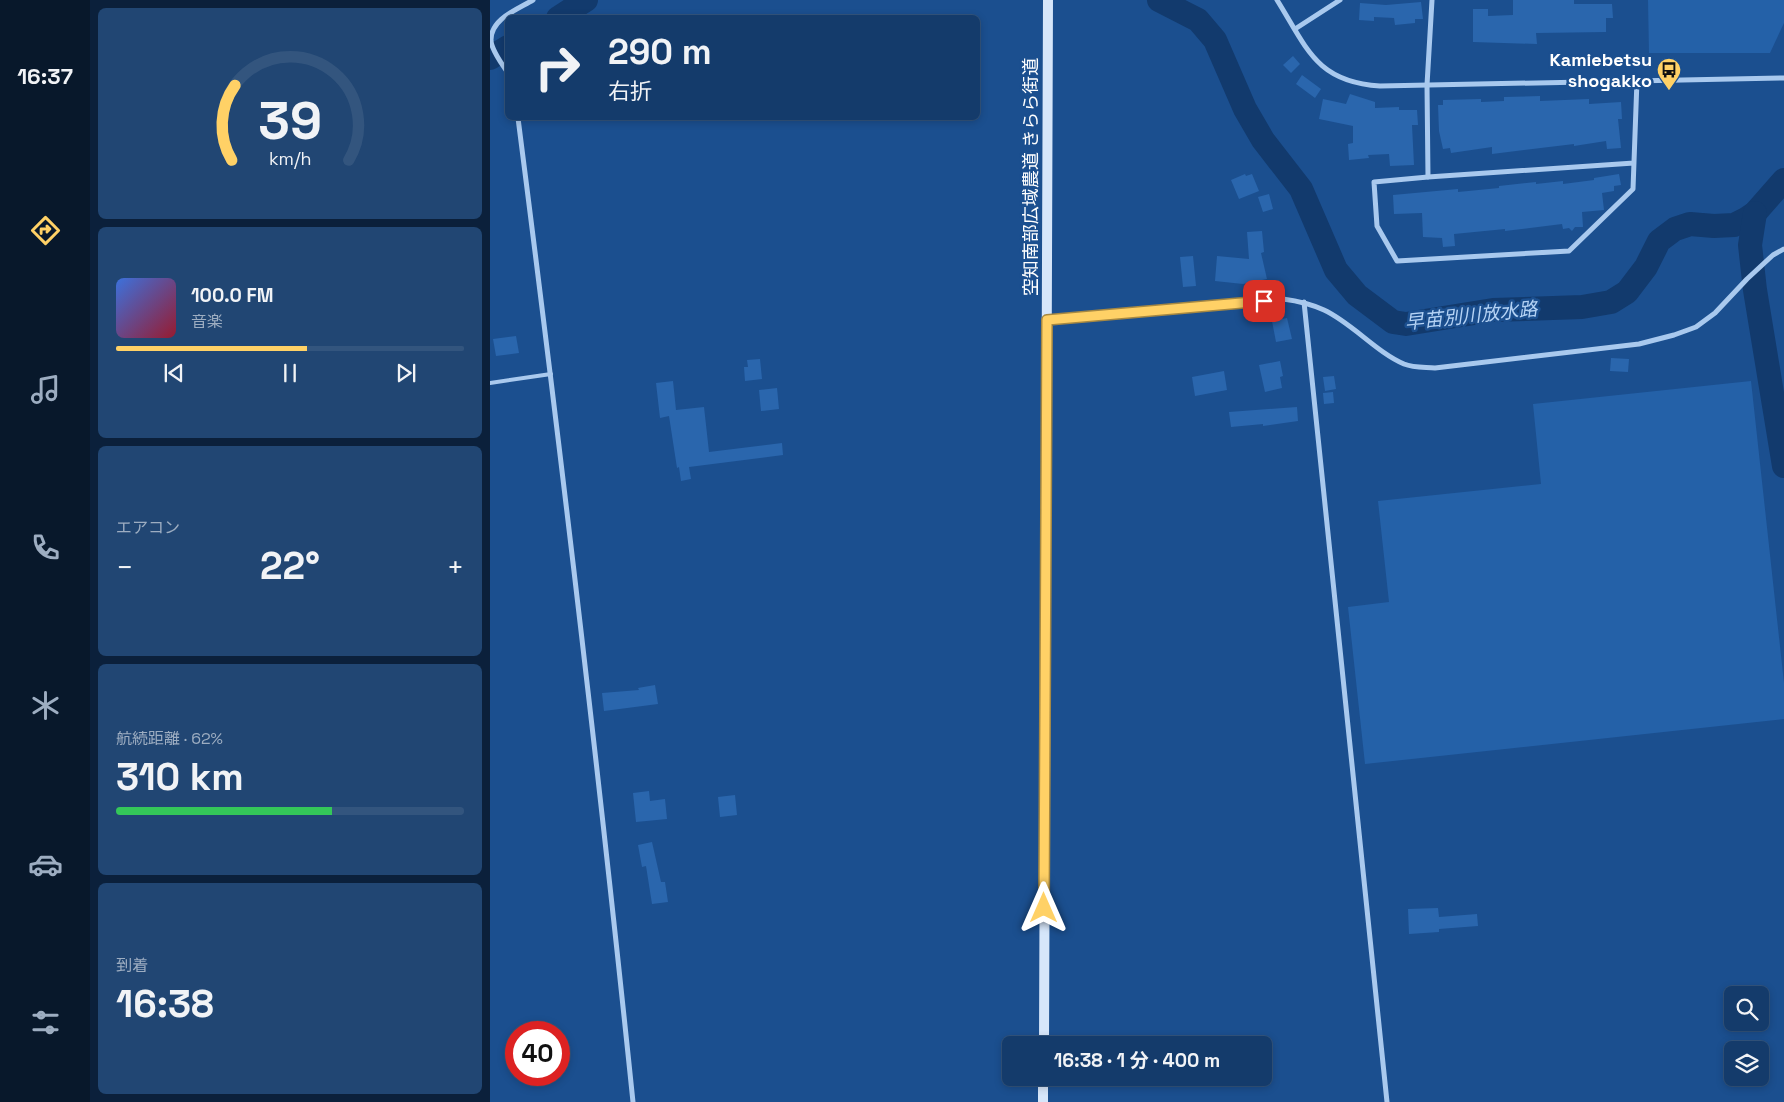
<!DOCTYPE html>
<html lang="ja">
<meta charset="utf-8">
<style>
:root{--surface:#143b6b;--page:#214673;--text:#f1f3f6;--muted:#9dadc1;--line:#33557e;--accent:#ffd166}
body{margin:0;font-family:"Space Grotesk","Noto Sans JP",sans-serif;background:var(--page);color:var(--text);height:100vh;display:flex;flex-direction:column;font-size:19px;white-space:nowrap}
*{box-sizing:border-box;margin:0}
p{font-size:16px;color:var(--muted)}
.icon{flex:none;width:28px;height:28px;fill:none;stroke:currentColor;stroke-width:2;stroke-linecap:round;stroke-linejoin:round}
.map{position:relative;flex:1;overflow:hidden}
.side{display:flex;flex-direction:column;gap:8px;padding:8px;background:#0b203b;width:400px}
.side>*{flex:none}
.guide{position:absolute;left:15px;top:15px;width:475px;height:105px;border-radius:8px;box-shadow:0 2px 8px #0003,0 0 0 1px var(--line);background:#143b6b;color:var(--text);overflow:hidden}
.buttons{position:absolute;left:1234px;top:986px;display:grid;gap:10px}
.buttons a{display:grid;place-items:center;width:45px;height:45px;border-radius:8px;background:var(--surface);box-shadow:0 2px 8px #0003,0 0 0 1px var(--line);font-size:25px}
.speed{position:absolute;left:15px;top:1021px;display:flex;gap:10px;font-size:25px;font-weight:700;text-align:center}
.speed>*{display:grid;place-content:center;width:65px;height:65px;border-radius:50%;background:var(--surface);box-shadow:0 2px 8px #0003,0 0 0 1px var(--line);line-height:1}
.speed .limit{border:8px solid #d22;background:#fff;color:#111}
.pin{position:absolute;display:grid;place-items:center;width:42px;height:42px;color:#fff;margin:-21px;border-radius:10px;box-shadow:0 2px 8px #0006}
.me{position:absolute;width:55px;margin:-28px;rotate:0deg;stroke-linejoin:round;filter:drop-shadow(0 0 4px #0008)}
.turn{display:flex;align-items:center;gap:18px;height:105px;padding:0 20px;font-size:22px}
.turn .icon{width:65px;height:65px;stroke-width:2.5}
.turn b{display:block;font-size:35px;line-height:42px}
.big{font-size:38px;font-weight:700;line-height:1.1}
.side .widget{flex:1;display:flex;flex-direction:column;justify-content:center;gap:8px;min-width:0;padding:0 18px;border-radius:8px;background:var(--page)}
.side .dial{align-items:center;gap:0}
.dial svg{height:130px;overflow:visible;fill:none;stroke:var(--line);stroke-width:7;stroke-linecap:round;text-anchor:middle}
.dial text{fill:var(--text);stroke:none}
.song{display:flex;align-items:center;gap:15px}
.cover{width:60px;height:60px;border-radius:8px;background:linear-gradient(135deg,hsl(220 70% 55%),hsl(350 70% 35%))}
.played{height:5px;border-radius:2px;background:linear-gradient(90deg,var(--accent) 55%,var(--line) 55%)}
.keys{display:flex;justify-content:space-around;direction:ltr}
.heat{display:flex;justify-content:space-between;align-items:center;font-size:28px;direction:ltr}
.charge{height:8px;border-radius:4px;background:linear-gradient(90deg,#34c759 62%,var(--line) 0)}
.trip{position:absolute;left:512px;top:1036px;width:270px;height:50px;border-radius:8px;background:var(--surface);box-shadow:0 2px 8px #0003,0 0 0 1px var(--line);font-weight:700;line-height:50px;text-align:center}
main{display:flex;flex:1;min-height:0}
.dock{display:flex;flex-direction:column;width:90px;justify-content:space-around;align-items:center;background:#08182b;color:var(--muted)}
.dock .icon{width:35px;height:35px}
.dock .active{color:var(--accent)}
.dock b{font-size:22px;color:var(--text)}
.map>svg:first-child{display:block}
.green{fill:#2461a8}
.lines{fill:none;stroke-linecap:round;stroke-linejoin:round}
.river{stroke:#123a6d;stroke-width:24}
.building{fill:#2a66ad}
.lane{stroke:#a9c9ee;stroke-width:4}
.street{stroke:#a9c9ee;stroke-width:5}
.secondary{stroke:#d6e6fa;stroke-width:10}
.route-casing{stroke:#a68842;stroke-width:12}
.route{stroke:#ffd166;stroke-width:9}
.labels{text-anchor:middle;stroke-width:5;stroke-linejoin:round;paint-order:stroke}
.poi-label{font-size:18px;font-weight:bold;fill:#fff;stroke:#1b4f8f;text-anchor:end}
.street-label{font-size:18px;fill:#fff;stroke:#1b4f8f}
.water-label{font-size:19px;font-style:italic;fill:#b5d3f5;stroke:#1b4f8f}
</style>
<main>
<nav class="dock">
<b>16:37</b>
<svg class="icon active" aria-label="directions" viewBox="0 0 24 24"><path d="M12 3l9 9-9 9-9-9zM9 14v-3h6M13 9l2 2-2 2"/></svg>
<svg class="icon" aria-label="music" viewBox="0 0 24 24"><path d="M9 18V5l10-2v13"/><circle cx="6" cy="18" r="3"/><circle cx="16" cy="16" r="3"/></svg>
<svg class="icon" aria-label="phone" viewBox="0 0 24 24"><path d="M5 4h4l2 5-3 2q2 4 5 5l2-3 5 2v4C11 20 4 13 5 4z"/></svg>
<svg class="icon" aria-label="climate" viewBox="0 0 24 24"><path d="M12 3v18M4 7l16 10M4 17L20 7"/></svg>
<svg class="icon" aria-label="car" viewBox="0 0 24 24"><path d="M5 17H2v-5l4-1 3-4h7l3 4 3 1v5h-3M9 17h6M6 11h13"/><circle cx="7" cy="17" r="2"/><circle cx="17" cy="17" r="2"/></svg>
<svg class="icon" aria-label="filters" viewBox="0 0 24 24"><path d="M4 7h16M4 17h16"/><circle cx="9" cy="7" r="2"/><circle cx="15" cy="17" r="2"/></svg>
</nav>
<section class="side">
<div class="widget dial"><svg viewBox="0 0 100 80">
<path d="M14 69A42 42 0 1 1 86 69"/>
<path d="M14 69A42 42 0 0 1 16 23" stroke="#ffd166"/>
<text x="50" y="56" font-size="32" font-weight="700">39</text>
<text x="50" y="72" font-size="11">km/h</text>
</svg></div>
<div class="widget">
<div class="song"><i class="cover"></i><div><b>100.0 FM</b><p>音楽</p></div></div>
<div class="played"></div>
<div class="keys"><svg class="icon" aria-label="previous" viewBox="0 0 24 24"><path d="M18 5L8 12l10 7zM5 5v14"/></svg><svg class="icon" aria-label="pause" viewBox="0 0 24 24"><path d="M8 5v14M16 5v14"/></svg><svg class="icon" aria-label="next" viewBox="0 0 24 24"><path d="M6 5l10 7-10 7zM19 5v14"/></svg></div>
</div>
<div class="widget"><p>エアコン</p>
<div class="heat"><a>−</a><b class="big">22°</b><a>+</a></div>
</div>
<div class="widget"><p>航続距離 · 62%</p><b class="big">310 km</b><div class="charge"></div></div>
<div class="widget"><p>到着</p><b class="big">16:38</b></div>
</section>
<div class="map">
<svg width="1294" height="1102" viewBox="0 0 1294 1102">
<rect width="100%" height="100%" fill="#1b4f8f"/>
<!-- green -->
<g class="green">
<path d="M1158,0H1294V23L1280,53H1159Z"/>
<path d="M1261,381L1294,683V719L875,764L858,607L899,602L888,501L1051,484L1043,404Z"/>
</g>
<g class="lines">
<!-- river -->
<g class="river">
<path d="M669,0L708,20L725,40L755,109L773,140L811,189L846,270L867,295L903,322L916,324L1003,310L1092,307L1121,302L1137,292L1156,267L1169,241L1185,229L1200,224L1224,226L1244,225L1256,219L1265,213L1294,180"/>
<path d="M68,18L96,0"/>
<path d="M0,58L18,47"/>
<path d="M1265,213L1260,245L1265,290L1294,466"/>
</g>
</g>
<!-- building -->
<g class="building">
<path d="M1023,0H1084V4H1122L1123,18H1116V32L1046,33L1047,44L983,42V9H998V16L1023,15Z"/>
<path d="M931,2L933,19H925V23L905,25L904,18L884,17V21L869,20L870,3L896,5Z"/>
<path d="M803,56L810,64L801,73L793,65Z"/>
<path d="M812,75L831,89L825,98L806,84Z"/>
<path d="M860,94L885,102V108L909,107V110H927L928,125H922L924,165L900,166L899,154L878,155L879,158L859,160L858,144L863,143V126L829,119L833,99L856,104Z"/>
<path d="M1050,96V101L1099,99V104L1131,102L1132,119H1128L1131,148L1117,149L1116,141L1084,146V144L1002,154V147L961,153L960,148L953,149L949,131L948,105H953V100L991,99V102L1014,101V97Z"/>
<path d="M755,174L756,176L762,174L769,191L749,199L741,180Z"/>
<path d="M1129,174L1131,185L1124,186V191L1112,193L1114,210L1092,212L1093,227H1085L1082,231L1079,228L1073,229L1072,224L1015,231V229L964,234L965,246L953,247L952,238L933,237L932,213L904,214L903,195L968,189V192L1009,188V186L1046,182V184L1073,181V184L1104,180V178Z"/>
<path d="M779,194L783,209L773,212L768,197Z"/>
<path d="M772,231L774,252L771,253L777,279L753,284L725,281L727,256L759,259L757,232Z"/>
<path d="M703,256L706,286L693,287L690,257Z"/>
<path d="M797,318L802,339L786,342L782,321Z"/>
<path d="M26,336L29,353L6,356L3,339Z"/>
<path d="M1121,358L1139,359L1138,372L1120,371Z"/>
<path d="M270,359L272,379L255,381L254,367H258L257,360Z"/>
<path d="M790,361L793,376L790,377L792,388L775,392L769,365Z"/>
<path d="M734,371L737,390L705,396L702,377Z"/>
<path d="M844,376L846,389L835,391L833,377Z"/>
<path d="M183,381L186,410L214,407L219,452L292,443L293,455L199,467L201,479L191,481L189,467L187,468L179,416L170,418L166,383Z"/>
<path d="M287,388L289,409L271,411L269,390Z"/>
<path d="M843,392L844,403L834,404L833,393Z"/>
<path d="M807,407L808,421L773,426V424L741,427L739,412Z"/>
<path d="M165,685L168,704L114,711L112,693L149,690L148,688Z"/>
<path d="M159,791L160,801L175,799L177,819L146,822L143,793Z"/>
<path d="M245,795L247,815L230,817L228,797Z"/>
<path d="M162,842L171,882H175L178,902L162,904L156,866L152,867L148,845Z"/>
<path d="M948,908L949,917L987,914L988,926L949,929V932L919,934L918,909Z"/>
</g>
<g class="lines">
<!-- lane -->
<path class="lane" d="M0,383L61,374"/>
<!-- street -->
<g class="street">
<path d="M787,0C817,48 826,82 890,86L1294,78"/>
<path d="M805,29L850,0"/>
<path d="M18,73C12,64 2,51 1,41C0,19 28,9 43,0"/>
<path d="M28,118C70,445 109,773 143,1102"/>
<path d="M1144,163L938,177L884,182L887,226L907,261L1079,251L1143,189L1147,80"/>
<path d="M938,177L937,85L942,0"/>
<path d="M814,302L897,1102"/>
<path d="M557,320L793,299C808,301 821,304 834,310C862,323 886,352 914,364C924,368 935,367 945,368L1149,344L1184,335L1206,327L1225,313L1257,279L1283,255L1294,249"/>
</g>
<!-- secondary -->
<g class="secondary">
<path d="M554,1045L558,0"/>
<path d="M553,1102V1078"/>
</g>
</g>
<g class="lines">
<defs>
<path id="route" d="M554,908L557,320L774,301"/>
</defs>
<!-- route casing -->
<use href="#route" class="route-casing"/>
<!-- route -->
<use href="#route" class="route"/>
</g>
<!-- icons -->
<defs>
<symbol id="bus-pin" viewBox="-11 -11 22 30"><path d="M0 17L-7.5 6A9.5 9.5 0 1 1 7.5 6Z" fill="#ffd166" stroke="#1b4f8f"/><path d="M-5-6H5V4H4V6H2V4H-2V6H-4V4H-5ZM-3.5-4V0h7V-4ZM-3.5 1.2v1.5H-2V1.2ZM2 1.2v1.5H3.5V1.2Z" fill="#111"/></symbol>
</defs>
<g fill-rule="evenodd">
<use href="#bus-pin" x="1165" y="56" width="28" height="38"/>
</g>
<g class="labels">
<!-- poi labels -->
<g class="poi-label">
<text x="1162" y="66">Kamiebetsu<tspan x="1162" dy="21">shogakko</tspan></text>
</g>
<!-- street labels -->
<g class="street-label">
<text transform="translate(541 177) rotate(-90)" y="6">空知南部広域農道 きらら街道</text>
</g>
<!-- water labels -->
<g class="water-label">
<text transform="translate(981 315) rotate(-6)" y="7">早苗別川放水路</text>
</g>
</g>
</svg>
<div class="buttons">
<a><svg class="icon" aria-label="search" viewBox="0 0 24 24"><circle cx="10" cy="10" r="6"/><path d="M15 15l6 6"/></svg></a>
<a><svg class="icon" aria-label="layers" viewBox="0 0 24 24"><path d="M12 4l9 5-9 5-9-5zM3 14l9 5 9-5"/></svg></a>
</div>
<div class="speed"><div class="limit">40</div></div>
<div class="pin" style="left:774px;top:301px;background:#d93025"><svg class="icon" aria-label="arrive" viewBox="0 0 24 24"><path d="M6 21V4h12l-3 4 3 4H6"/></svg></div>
<svg class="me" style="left:554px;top:908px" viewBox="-20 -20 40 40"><path d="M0-17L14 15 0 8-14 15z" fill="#ffd166" stroke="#fff" stroke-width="4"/></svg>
<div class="trip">16:38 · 1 分 · 400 m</div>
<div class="guide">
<div class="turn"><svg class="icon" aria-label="right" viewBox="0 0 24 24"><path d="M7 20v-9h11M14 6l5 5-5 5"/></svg><div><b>290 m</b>右折</div></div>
</div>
</div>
</main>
